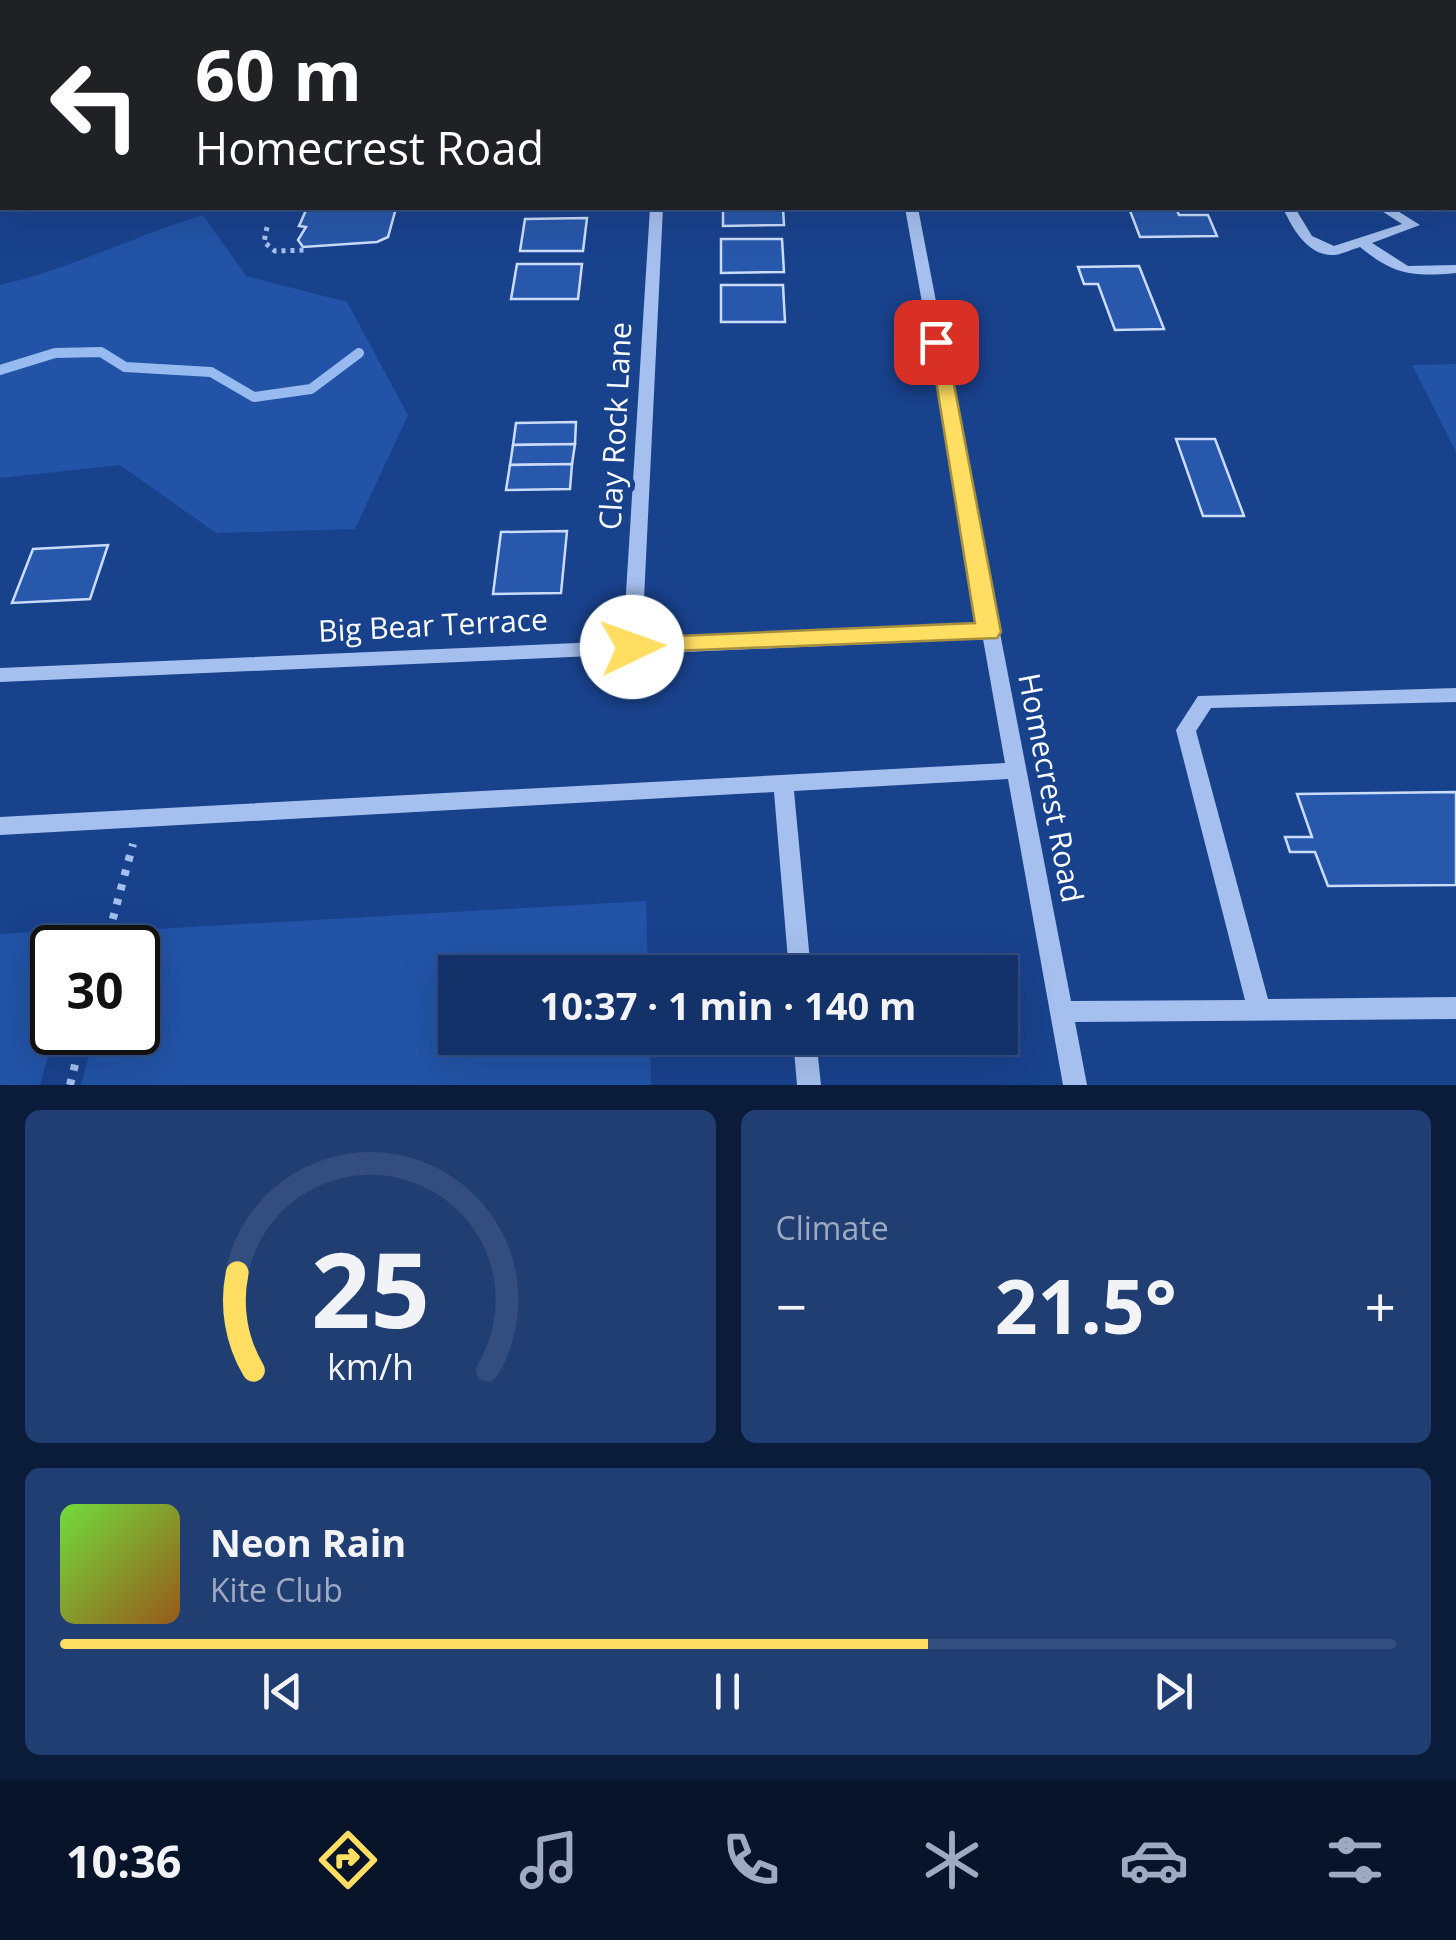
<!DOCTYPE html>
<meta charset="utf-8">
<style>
:root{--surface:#13326a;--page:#203e72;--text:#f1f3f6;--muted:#9daac1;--line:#324d7e;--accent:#ffde62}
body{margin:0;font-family:"Open Sans",sans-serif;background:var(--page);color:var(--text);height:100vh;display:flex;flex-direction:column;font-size:38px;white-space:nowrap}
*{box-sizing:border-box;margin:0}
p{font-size:32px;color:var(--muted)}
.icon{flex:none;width:55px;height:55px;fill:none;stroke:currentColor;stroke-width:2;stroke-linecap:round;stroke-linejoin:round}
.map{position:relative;height:1085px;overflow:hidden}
.details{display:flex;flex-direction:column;gap:25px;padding:25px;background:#0a1c3a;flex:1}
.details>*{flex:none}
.banner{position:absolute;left:0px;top:0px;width:1458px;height:210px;box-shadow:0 10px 40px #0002,0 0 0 2px var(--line);background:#202124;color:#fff;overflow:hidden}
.speed{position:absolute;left:30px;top:925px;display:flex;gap:20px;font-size:50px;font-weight:700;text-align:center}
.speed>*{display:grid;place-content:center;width:130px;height:130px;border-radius:50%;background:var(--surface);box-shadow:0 10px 40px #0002,0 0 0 2px var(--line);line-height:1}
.speed .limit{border:5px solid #111;border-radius:15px;background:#fff;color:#111}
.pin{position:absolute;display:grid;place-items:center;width:85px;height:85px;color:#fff;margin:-42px;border-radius:20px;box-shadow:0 5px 15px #0006}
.me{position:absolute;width:110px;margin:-55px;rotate:87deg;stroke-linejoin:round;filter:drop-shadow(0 0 8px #0008)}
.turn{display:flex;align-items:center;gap:35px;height:210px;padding:0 30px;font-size:45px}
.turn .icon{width:130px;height:130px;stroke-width:2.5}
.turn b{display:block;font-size:70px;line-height:85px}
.big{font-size:75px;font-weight:700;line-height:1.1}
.details .card{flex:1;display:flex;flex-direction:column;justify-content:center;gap:15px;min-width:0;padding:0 35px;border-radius:15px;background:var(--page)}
.details .dial{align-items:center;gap:0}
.dial svg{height:260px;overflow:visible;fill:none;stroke:var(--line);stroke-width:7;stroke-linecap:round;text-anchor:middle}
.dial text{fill:var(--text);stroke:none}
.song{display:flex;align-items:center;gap:30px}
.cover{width:120px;height:120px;border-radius:15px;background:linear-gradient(135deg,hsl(100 70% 55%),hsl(30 70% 35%))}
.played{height:10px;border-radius:5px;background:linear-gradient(90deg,var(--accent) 65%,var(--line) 65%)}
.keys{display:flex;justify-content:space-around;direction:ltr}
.heat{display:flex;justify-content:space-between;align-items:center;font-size:55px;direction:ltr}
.details .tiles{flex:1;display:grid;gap:25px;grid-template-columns:1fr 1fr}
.card:last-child{grid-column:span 2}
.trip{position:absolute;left:438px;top:955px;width:580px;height:100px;border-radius:0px;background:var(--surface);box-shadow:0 10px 40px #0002,0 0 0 2px var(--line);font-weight:700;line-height:100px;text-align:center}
.tabs{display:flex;height:160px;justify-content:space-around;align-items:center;background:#08142a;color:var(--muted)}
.tabs .icon{width:70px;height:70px}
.tabs .on{color:var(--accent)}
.tabs b{font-size:45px;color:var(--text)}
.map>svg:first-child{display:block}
.green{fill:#2253a6}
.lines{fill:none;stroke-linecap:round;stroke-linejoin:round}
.stream{stroke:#97baf1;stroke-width:10}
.building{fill:#2858ab;stroke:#cbdcfa;stroke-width:2.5}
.path-far1{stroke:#a5c0ee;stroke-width:5;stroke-dasharray:4 5;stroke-linecap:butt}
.path{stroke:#a5c0ee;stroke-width:8;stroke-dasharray:6 9;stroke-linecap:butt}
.minor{fill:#a5c0ee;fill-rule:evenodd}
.route{fill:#ffde62;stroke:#a69040;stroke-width:2.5}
.labels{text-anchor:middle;stroke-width:10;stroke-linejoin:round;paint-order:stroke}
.street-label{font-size:30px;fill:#fff;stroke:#19428d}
</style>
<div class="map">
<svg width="1456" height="1085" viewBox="0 0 1456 1085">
<rect width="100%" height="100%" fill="#19428d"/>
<!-- green -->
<g class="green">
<path d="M203,215L246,276L347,302L408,415L355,529L216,533L120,465L0,478V285C70,269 134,236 203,215Z"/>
<path d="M1456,364V452L1412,365Z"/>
<path d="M646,901L648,972H455V1038H650L651,1085H81L95,1033L138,1032V948L116,947L121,931Z"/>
<path d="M83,929L78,947L52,948L55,1033L40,1085H0V934Z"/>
</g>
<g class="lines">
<!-- stream -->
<path class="stream" d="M0,370L55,353L101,352L125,367L211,372L254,397L311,389L359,353"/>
</g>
<!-- building -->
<g class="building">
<path d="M307,208H396L388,237L377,242L303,247L298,240L306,227L299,226Z"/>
<path d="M723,208H783L784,225L723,226Z"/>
<path d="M1129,208H1176L1179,215H1208L1217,236L1140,237Z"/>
<path d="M587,218L583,251H520L525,219Z"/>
<path d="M721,239H782L784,272L721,273Z"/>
<path d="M517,264H582L578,299H511Z"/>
<path d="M1139,266L1164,329L1115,330L1098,284H1084L1078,267Z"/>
<path d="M721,285H783L785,322H721Z"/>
<path d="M576,422L575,444L513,445L516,423Z"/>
<path d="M1176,439H1215L1244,516H1203Z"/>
<path d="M575,444L572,464L510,465L513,445Z"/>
<path d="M572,464L570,489L506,490L510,465Z"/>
<path d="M567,531L561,593L493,594L501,532Z"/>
<path d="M108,545L90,599L12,603L33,549Z"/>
<path d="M1456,792V885L1328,886L1315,852H1290L1285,837H1312L1297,794Z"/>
</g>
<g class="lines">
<!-- path-far1 -->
<path class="path-far1" d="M267,227L264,242L275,251L307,250"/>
<!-- path -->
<g class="path">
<path d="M105,948L133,844"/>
<path d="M70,1085L83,1032"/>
</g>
<!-- minor -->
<g class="minor">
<path d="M867,0H879V2H868Z"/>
<path d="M650,208H663L642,640L980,625L905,208H918L1071,1001L1245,1000L1176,730L1198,696L1456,688V702L1211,708L1196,731L1268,999L1456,997V1019L1075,1022L1087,1085H1063L1008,779L794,791L811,972H789L774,792L0,835V817L1005,763L983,639L0,682V668L623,641Z"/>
<path d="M1283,208H1295L1312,236L1334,246L1402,224L1377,208H1393L1420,225L1372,243L1408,266L1456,265V273C1413,277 1394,275 1360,247C1352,249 1343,254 1335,255C1308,257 1292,228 1283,208Z"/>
<path d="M793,1038H816L821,1085H797Z"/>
</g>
</g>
<!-- route -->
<path class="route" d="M929,337L946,342L1001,632L997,638L623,653L619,647L623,641L632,638L975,623Z"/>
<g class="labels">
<!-- street labels -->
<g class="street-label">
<text transform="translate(616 426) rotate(-87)" y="10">Clay Rock Lane</text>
<text transform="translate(433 626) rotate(-3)" y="10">Big Bear Terrace</text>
<text transform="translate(1050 788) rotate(79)" y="10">Homecrest Road</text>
</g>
</g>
</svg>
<div class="speed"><div class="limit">30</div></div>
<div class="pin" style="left:936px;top:342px;background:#d93025"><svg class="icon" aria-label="arrive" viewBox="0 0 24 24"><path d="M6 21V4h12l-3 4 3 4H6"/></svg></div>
<svg class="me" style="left:632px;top:647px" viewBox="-20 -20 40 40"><circle r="19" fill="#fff"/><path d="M0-13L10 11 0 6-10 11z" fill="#ffde62"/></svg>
<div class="trip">10:37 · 1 min · 140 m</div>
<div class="banner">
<div class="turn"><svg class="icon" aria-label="left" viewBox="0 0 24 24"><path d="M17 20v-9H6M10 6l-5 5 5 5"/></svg><div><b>60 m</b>Homecrest Road</div></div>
</div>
</div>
<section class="details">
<div class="tiles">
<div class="card dial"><svg viewBox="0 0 100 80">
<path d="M14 69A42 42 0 1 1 86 69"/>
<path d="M14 69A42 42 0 0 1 9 39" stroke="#ffde62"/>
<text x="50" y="56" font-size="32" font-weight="700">25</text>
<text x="50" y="72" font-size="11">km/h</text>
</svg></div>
<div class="card"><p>Climate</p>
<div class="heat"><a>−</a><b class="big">21.5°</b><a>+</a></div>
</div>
<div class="card">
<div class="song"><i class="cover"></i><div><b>Neon Rain</b><p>Kite Club</p></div></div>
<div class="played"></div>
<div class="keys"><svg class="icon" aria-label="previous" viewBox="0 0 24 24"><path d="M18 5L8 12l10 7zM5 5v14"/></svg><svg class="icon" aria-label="pause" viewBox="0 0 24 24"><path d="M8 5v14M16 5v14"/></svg><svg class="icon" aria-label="next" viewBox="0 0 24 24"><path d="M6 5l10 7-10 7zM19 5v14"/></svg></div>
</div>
</div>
</section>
<nav class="tabs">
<b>10:36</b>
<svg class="icon on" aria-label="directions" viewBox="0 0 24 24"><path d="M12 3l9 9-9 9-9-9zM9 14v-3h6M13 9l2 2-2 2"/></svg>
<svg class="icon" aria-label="music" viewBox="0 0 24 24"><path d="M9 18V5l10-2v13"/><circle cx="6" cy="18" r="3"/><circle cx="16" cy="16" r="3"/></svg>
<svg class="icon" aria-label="phone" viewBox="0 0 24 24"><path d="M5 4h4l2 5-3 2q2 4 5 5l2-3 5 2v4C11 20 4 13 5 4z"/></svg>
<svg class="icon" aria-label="climate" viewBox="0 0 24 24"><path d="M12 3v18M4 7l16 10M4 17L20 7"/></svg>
<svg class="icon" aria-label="car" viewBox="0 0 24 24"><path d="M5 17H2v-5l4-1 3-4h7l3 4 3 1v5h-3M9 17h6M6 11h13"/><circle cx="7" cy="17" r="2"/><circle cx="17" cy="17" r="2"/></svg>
<svg class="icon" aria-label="filters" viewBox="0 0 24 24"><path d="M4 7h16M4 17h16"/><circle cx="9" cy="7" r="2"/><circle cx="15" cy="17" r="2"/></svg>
</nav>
